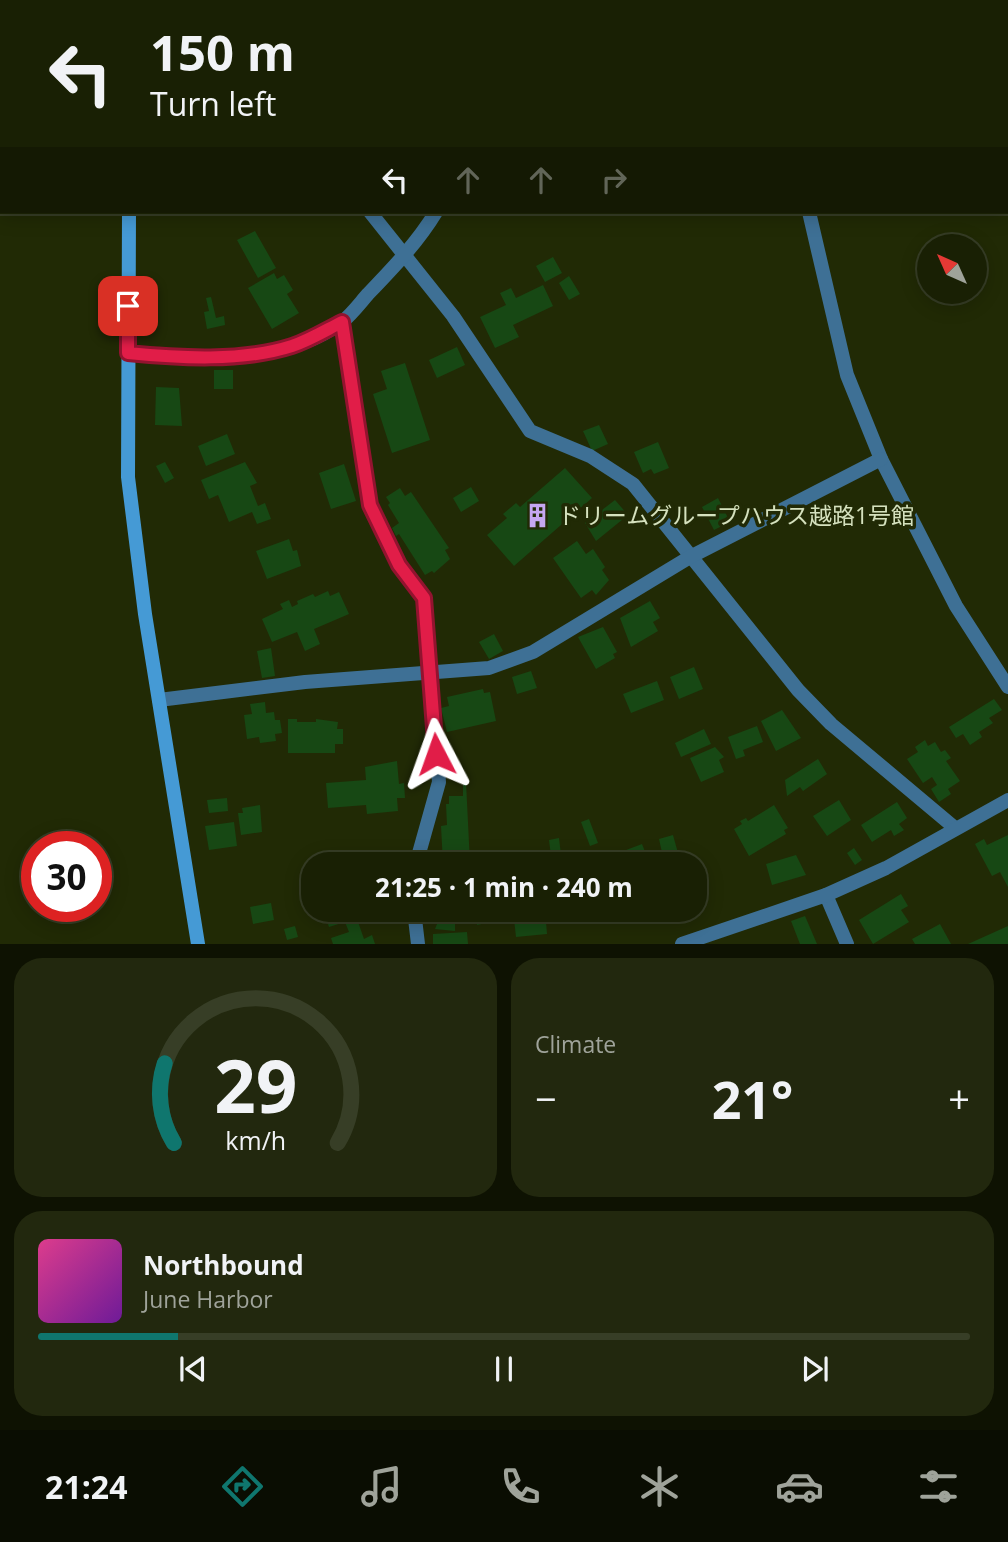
<!DOCTYPE html>
<meta charset="utf-8">
<style>
:root{--surface:#192004;--page:#22280e;--text:#f1f3f6;--muted:#9fa39a;--line:#373e26;--accent:#0f766e}
body{margin:0;font-family:"Open Sans","Noto Sans JP",sans-serif;background:var(--page);color:var(--text);height:100vh;display:flex;flex-direction:column;font-size:26px;white-space:nowrap}
*{box-sizing:border-box;margin:0}
p{font-size:23px;color:var(--muted)}
.icon{flex:none;width:38px;height:38px;fill:none;stroke:currentColor;stroke-width:2;stroke-linecap:round;stroke-linejoin:round}
.map{position:relative;height:944px;overflow:hidden}
.drawer{display:flex;flex-direction:column;gap:14px;padding:14px;background:#0e1202;flex:1}
.drawer>*{flex:none}
.banner{position:absolute;left:0px;top:0px;width:1008px;height:214px;box-shadow:0 4px 18px #0003,0 0 0 2px var(--line);background:#192004;color:var(--text);overflow:hidden}
.needle{width:46px;rotate:315deg}
.buttons{position:absolute;left:917px;top:234px;display:grid;gap:14px}
.buttons a{display:grid;place-items:center;width:70px;height:70px;border-radius:50%;background:var(--surface);box-shadow:0 4px 18px #0003,0 0 0 2px var(--line);font-size:35px}
.speed{position:absolute;left:21px;top:831px;display:flex;gap:14px;font-size:35px;font-weight:700;text-align:center}
.speed>*{display:grid;place-content:center;width:91px;height:91px;border-radius:50%;background:var(--surface);box-shadow:0 4px 18px #0003,0 0 0 2px var(--line);line-height:1}
.speed .limit{border:10px solid #d22;background:#fff;color:#111}
.pin{position:absolute;display:grid;place-items:center;width:60px;height:60px;color:#fff;margin:-30px;border-radius:14px;box-shadow:0 4px 10px #0006}
.me{position:absolute;width:77px;margin:-38px;rotate:356deg;stroke-linejoin:round;filter:drop-shadow(0 0 5px #0008)}
.turn{display:flex;align-items:center;gap:24px;height:147px;padding:0 35px;font-size:32px}
.turn .icon{width:91px;height:91px;stroke-width:2.5}
.turn b{display:block;font-size:49px;line-height:60px}
.lanes{display:flex;align-items:center;height:66px;padding:0 35px;background:#0003;justify-content:center;gap:35px;direction:ltr}
.lanes .off{opacity:.35}
.big{font-size:52px;font-weight:700;line-height:1.1}
.drawer .card{flex:1;display:flex;flex-direction:column;justify-content:center;gap:10px;min-width:0;padding:0 24px;border-radius:28px;background:var(--page)}
.drawer .dial{align-items:center;gap:0}
.dial svg{height:182px;overflow:visible;fill:none;stroke:var(--line);stroke-width:7;stroke-linecap:round;text-anchor:middle}
.dial text{fill:var(--text);stroke:none}
.song{display:flex;align-items:center;gap:21px}
.cover{width:84px;height:84px;border-radius:10px;background:linear-gradient(135deg,hsl(330 70% 55%),hsl(280 70% 35%))}
.played{height:7px;border-radius:4px;background:linear-gradient(90deg,var(--accent) 15%,var(--line) 15%)}
.keys{display:flex;justify-content:space-around;direction:ltr}
.heat{display:flex;justify-content:space-between;align-items:center;font-size:38px;direction:ltr}
.drawer .tiles{flex:1;display:grid;gap:14px;grid-template-columns:1fr 1fr}
.card:last-child{grid-column:span 2}
.trip{position:absolute;left:301px;top:852px;width:406px;height:70px;border-radius:28px;background:var(--surface);box-shadow:0 4px 18px #0003,0 0 0 2px var(--line);font-weight:700;line-height:70px;text-align:center}
.tab-bar{display:flex;height:112px;justify-content:space-around;align-items:center;background:#0a0d02;color:var(--muted)}
.tab-bar .icon{width:49px;height:49px}
.tab-bar .on{color:var(--accent)}
.tab-bar b{font-size:32px;color:var(--text)}
.map>svg:first-child{display:block}
.building{fill:#174814}
.lines{fill:none;stroke-linecap:round;stroke-linejoin:round}
.street{stroke:#3e7095;stroke-width:14}
.secondary{stroke:#459ad5;stroke-width:14}
.route-casing{stroke:#92132f;stroke-width:18}
.route{stroke:#e11d48;stroke-width:12}
.labels{text-anchor:middle;stroke-width:7;stroke-linejoin:round;paint-order:stroke}
.poi-label{font-size:23px;fill:#d5e1be;stroke:#212a05;text-anchor:start}
</style>
<div class="map">
<svg width="1008" height="944" viewBox="0 0 1008 944">
<rect width="100%" height="100%" fill="#212a05"/>
<!-- building -->
<g class="building">
<path d="M255,231L276,268L258,278L237,240Z"/>
<path d="M553,257L562,273L545,282L536,266Z"/>
<path d="M274,273L277,279L284,275L293,290L287,294L299,313L272,329L248,288Z"/>
<path d="M569,276L580,294L569,300L559,283Z"/>
<path d="M543,285L553,306L513,325L519,337L495,348L480,317L506,305L500,293L511,288L516,298Z"/>
<path d="M211,297L216,318L224,316L225,325L207,329L204,312L209,311L206,298Z"/>
<path d="M457,347L465,365L437,378L429,360Z"/>
<path d="M405,363L430,440L392,453L373,394L387,389L381,371Z"/>
<rect x="214" y="370" width="19" height="19"/>
<path d="M156,387L179,388L182,426L155,425Z"/>
<path d="M599,425L608,444L592,451L583,431Z"/>
<path d="M227,434L235,454L206,466L198,446Z"/>
<path d="M658,442L669,468L654,474L651,469L643,473L634,452Z"/>
<path d="M165,462L174,478L165,483L156,466Z"/>
<path d="M245,462L257,483L250,486L258,506L265,503L271,519L257,524L252,512L229,522L218,495L209,499L201,480Z"/>
<path d="M344,464L356,501L331,509L319,473Z"/>
<path d="M565,468L592,498L514,566L487,535L507,518L503,514L516,503L520,507Z"/>
<path d="M471,487L479,501L461,512L453,498Z"/>
<path d="M400,488L405,496L411,492L449,548L445,550L450,559L434,573L432,571L425,575L399,534L396,536L392,528L399,523L388,505L390,503L386,497Z"/>
<path d="M718,498L730,522L714,530L702,507Z"/>
<path d="M615,500L628,515L596,541L585,523Z"/>
<path d="M289,539L293,551L297,550L301,566L267,579L256,551Z"/>
<path d="M577,541L586,554L593,549L605,567L602,570L609,580L596,595L592,590L581,598L553,558Z"/>
<path d="M328,591L330,596L339,592L349,614L314,629L320,644L305,651L297,632L272,642L262,619L283,609L280,604L289,600L292,607L298,604L297,601L313,594L315,597Z"/>
<path d="M650,601L660,618L653,622L658,631L631,647L620,618Z"/>
<path d="M603,627L617,652L613,654L615,658L596,669L578,637Z"/>
<path d="M494,634L503,651L489,659L479,642Z"/>
<path d="M271,648L275,676L262,678L257,651Z"/>
<path d="M694,667L703,689L679,699L670,677Z"/>
<path d="M531,671L537,688L517,694L512,677Z"/>
<path d="M657,681L664,700L631,713L623,694Z"/>
<path d="M483,689L484,693L490,692L496,721L447,732L441,708L449,706L447,697Z"/>
<path d="M994,699L1002,710L989,718L993,723L979,732L982,737L970,745L963,734L956,738L949,727Z"/>
<path d="M265,702L266,713L274,712L275,720H280L282,733L275,734L276,741L260,743L259,737L247,739L244,715L252,714L250,704Z"/>
<path d="M782,710L801,738L776,751L761,721Z"/>
<path d="M288,719H297V722H316V719L338,722L337,729H343V744H335V753H288Z"/>
<path d="M757,726L763,742L743,750L745,756L736,759L728,737Z"/>
<path d="M704,729L711,744L681,757L675,743Z"/>
<path d="M925,740L928,746L935,742L941,752L945,750L951,758L946,761L960,781L948,789L951,794L939,802L931,789L937,785L932,777L923,783L907,759L918,752L915,747Z"/>
<path d="M715,747L724,757L719,760L724,772L701,782L690,758Z"/>
<path d="M818,759L827,774L803,791L800,787L787,796L785,780Z"/>
<path d="M397,761L399,784L404,783L405,798H397L398,811L367,814L366,805L328,808L326,783L366,780L365,767Z"/>
<path d="M463,782H466L470,863L443,864L441,826L447,825L446,804H449V796H463Z"/>
<path d="M227,798L228,811L209,813L207,800Z"/>
<path d="M839,800L851,820L827,836L813,816Z"/>
<path d="M897,802L907,818L899,824L904,830L894,836L891,830L872,842L861,825Z"/>
<path d="M260,805L262,832L241,835L238,813H243L242,808Z"/>
<path d="M774,805L788,828L784,830L786,834L749,856L734,829L742,824L740,821L746,818L748,821Z"/>
<path d="M589,819L598,843L590,846L581,822Z"/>
<path d="M234,822L237,846L209,850L205,826Z"/>
<path d="M673,835L678,853L663,857L659,839Z"/>
<path d="M1008,835V887L1000,872L992,876L975,844L984,839L987,845Z"/>
<path d="M559,838L561,855L551,856L549,840Z"/>
<path d="M642,844L649,862L616,864L613,855Z"/>
<path d="M854,848L862,860L855,865L847,853Z"/>
<path d="M796,855L806,875L772,885L766,864Z"/>
<path d="M901,894L908,906L901,910L909,922L873,944L859,920Z"/>
<path d="M271,903L274,920L253,924L250,907Z"/>
<path d="M350,910L352,915L359,913L360,918L357,919L364,939L372,935L375,944H333L331,938L349,932L345,922L329,927L326,918Z"/>
<path d="M475,910H494L496,921L477,925Z"/>
<path d="M513,910H545L547,934L516,937Z"/>
<path d="M627,910H654L634,921Z"/>
<path d="M805,916L817,944H800L791,921Z"/>
<path d="M439,919H455V931L435,929Z"/>
<path d="M940,924L951,944H915L912,939Z"/>
<path d="M295,926L298,937L287,940L284,929Z"/>
<path d="M1008,926V944H968Z"/>
<path d="M467,932L468,944H433V934Z"/>
</g>
<g class="lines">
<!-- street -->
<g class="street">
<path d="M303,0L305,2"/>
<path d="M82,2L86,0"/>
<path d="M535,2V0"/>
<path d="M784,2V0"/>
<path d="M370,212L453,316L530,431L590,456L633,484L798,690L831,724L955,828"/>
<path d="M809,212L847,375L881,459L956,606L1008,687"/>
<path d="M342,322L370,505L399,565L424,598L439,782L416,864"/>
<path d="M128,353C194,360 286,365 342,322C352,314 360,303 368,294C393,268 417,243 436,212"/>
<path d="M159,700L305,682L489,668L533,652L690,557L881,459"/>
<path d="M826,895L847,944"/>
<path d="M414,910L418,944"/>
<path d="M682,944L826,895L886,868L1008,800"/>
</g>
<!-- secondary -->
<g class="secondary">
<path d="M71,0L72,2"/>
<path d="M129,212L128,477L145,614L198,944"/>
</g>
</g>
<g class="lines">
<defs>
<path id="route" d="M128,306V353C179,358 242,362 292,346C310,340 326,330 342,322L370,505L399,565L424,598L436,754"/>
</defs>
<!-- route casing -->
<use href="#route" class="route-casing"/>
<!-- route -->
<use href="#route" class="route"/>
</g>
<!-- icons -->
<defs>
<symbol id="building-bare" viewBox="-9 -9 18 18"><path d="M-4-6H4V6H1V3H-1V6H-4ZM-2.5-4.3h1.7v1.8h-1.7ZM.8-4.3h1.7v1.8H.8ZM-2.5-1h1.7V.8h-1.7ZM.8-1h1.7V.8H.8Z" fill="#c5a7f1" stroke="#212a05" stroke-width="2.5" paint-order="stroke"/></symbol>
</defs>
<g fill-rule="evenodd">
<use href="#building-bare" x="520" y="498" width="35" height="35"/>
</g>
<g class="labels">
<!-- poi labels -->
<g class="poi-label">
<text x="558" y="524">ドリームグループハウス越路1号館</text>
</g>
</g>
</svg>
<div class="buttons">
<a><svg class="needle" viewBox="-14 -14 28 28"><path d="M0-13l5 13h-10z" fill="#e53935"/><path d="M0 13l5-13h-10z" fill="#9fa39a"/></svg></a>
</div>
<div class="speed"><div class="limit">30</div></div>
<div class="pin" style="left:128px;top:306px;background:#d93025"><svg class="icon" aria-label="arrive" viewBox="0 0 24 24"><path d="M6 21V4h12l-3 4 3 4H6"/></svg></div>
<svg class="me" style="left:436px;top:754px" viewBox="-20 -20 40 40"><path d="M0-17L14 15 0 8-14 15z" fill="#e11d48" stroke="#fff" stroke-width="4"/></svg>
<div class="trip">21:25 · 1 min · 240 m</div>
<div class="banner">
<div class="turn"><svg class="icon" aria-label="left" viewBox="0 0 24 24"><path d="M17 20v-9H6M10 6l-5 5 5 5"/></svg><div><b>150 m</b>Turn left</div></div>
<div class="lanes"><svg class="icon" aria-label="left" viewBox="0 0 24 24"><path d="M17 20v-9H6M10 6l-5 5 5 5"/></svg><svg class="icon off" aria-label="ahead" viewBox="0 0 24 24"><path d="M12 20V5M6 11l6-6 6 6"/></svg><svg class="icon off" aria-label="ahead" viewBox="0 0 24 24"><path d="M12 20V5M6 11l6-6 6 6"/></svg><svg class="icon off" aria-label="right" viewBox="0 0 24 24"><path d="M7 20v-9h11M14 6l5 5-5 5"/></svg></div>
</div>
</div>
<section class="drawer">
<div class="tiles">
<div class="card dial"><svg viewBox="0 0 100 80">
<path d="M14 69A42 42 0 1 1 86 69"/>
<path d="M14 69A42 42 0 0 1 10 34" stroke="#0f766e"/>
<text x="50" y="56" font-size="32" font-weight="700">29</text>
<text x="50" y="72" font-size="11">km/h</text>
</svg></div>
<div class="card"><p>Climate</p>
<div class="heat"><a>−</a><b class="big">21°</b><a>+</a></div>
</div>
<div class="card">
<div class="song"><i class="cover"></i><div><b>Northbound</b><p>June Harbor</p></div></div>
<div class="played"></div>
<div class="keys"><svg class="icon" aria-label="previous" viewBox="0 0 24 24"><path d="M18 5L8 12l10 7zM5 5v14"/></svg><svg class="icon" aria-label="pause" viewBox="0 0 24 24"><path d="M8 5v14M16 5v14"/></svg><svg class="icon" aria-label="next" viewBox="0 0 24 24"><path d="M6 5l10 7-10 7zM19 5v14"/></svg></div>
</div>
</div>
</section>
<nav class="tab-bar">
<b>21:24</b>
<svg class="icon on" aria-label="directions" viewBox="0 0 24 24"><path d="M12 3l9 9-9 9-9-9zM9 14v-3h6M13 9l2 2-2 2"/></svg>
<svg class="icon" aria-label="music" viewBox="0 0 24 24"><path d="M9 18V5l10-2v13"/><circle cx="6" cy="18" r="3"/><circle cx="16" cy="16" r="3"/></svg>
<svg class="icon" aria-label="phone" viewBox="0 0 24 24"><path d="M5 4h4l2 5-3 2q2 4 5 5l2-3 5 2v4C11 20 4 13 5 4z"/></svg>
<svg class="icon" aria-label="climate" viewBox="0 0 24 24"><path d="M12 3v18M4 7l16 10M4 17L20 7"/></svg>
<svg class="icon" aria-label="car" viewBox="0 0 24 24"><path d="M5 17H2v-5l4-1 3-4h7l3 4 3 1v5h-3M9 17h6M6 11h13"/><circle cx="7" cy="17" r="2"/><circle cx="17" cy="17" r="2"/></svg>
<svg class="icon" aria-label="filters" viewBox="0 0 24 24"><path d="M4 7h16M4 17h16"/><circle cx="9" cy="7" r="2"/><circle cx="15" cy="17" r="2"/></svg>
</nav>
